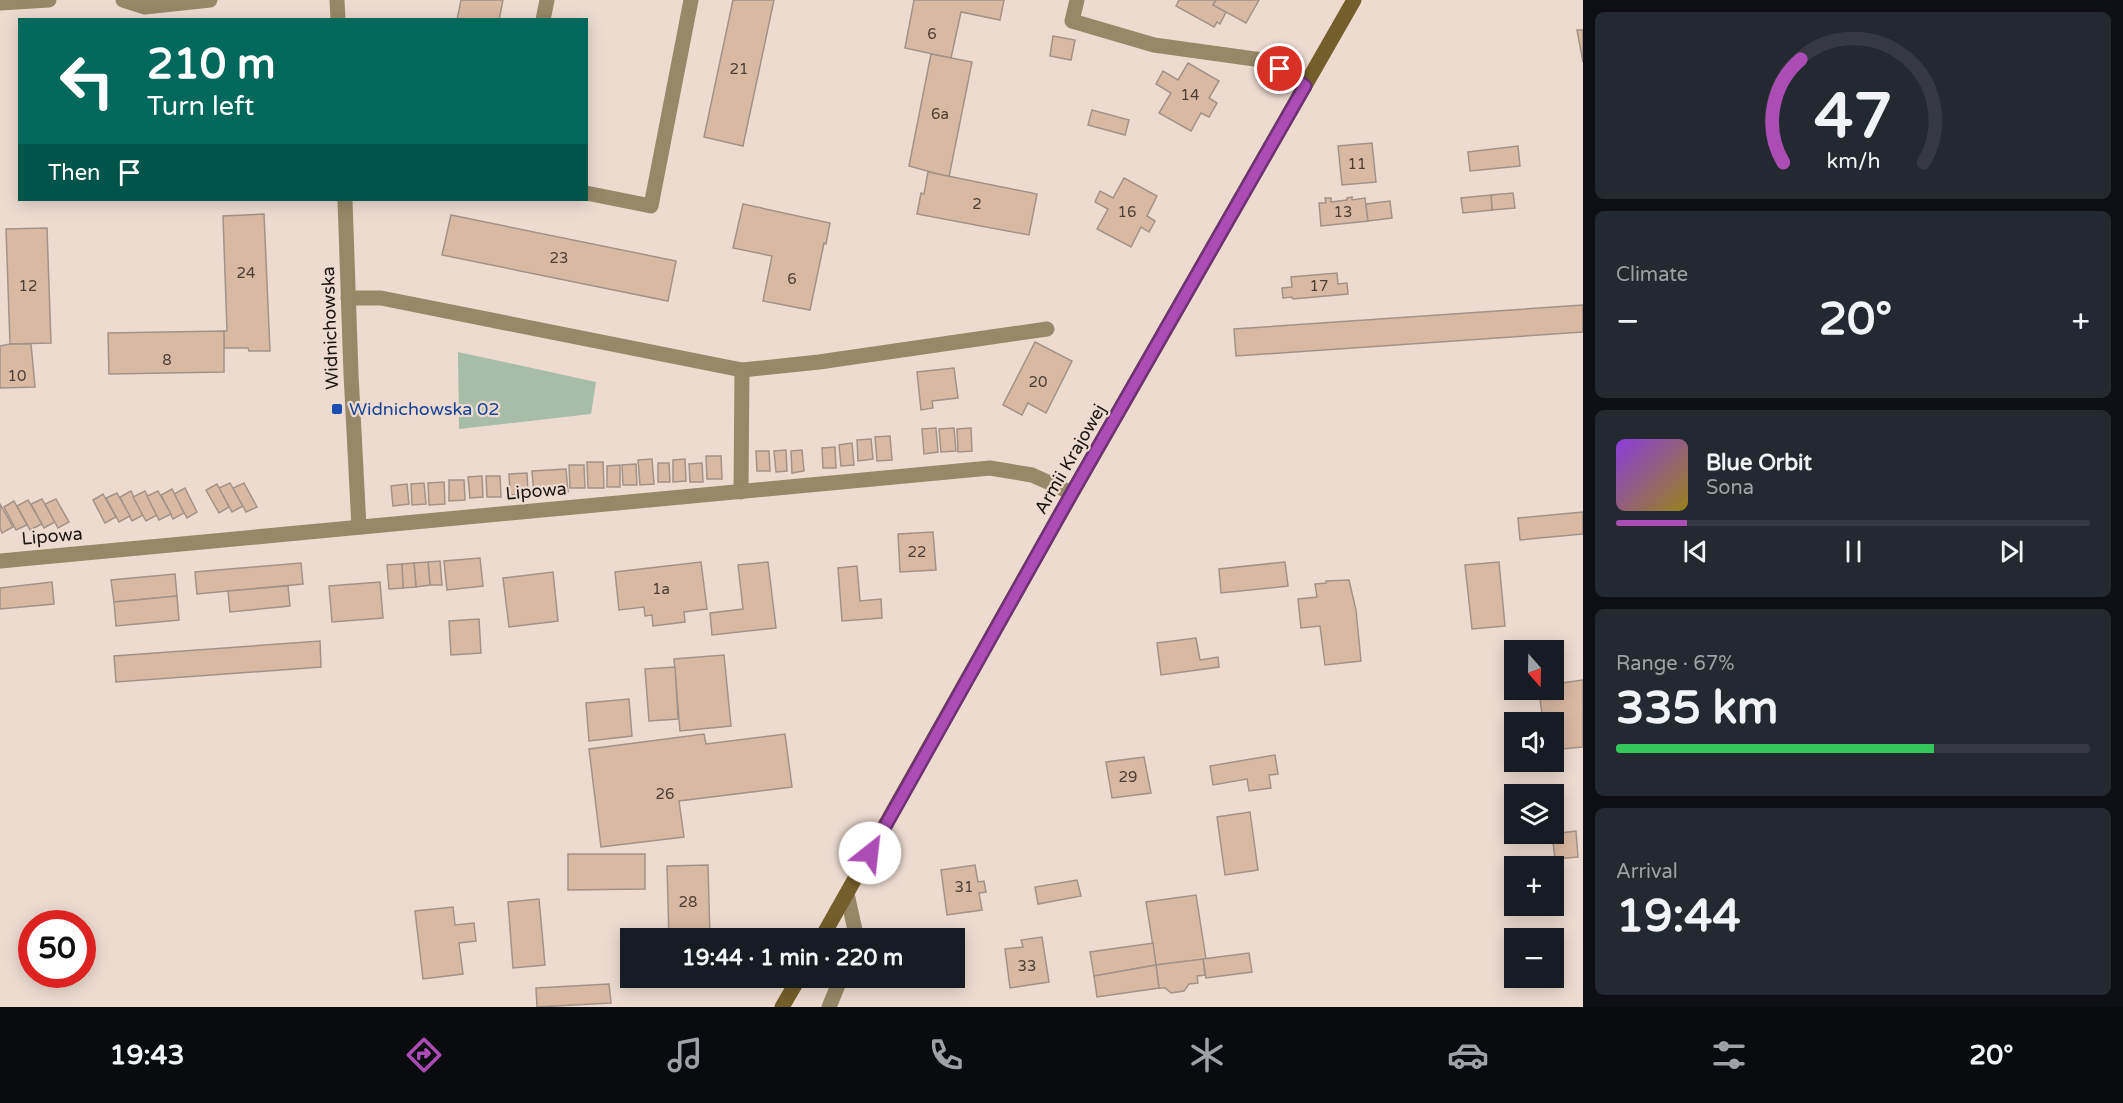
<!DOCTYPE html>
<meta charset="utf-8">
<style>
:root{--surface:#171b24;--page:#242831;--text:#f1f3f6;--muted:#9ea1a6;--line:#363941;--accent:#ac4db5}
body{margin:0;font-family:"Varela Round",sans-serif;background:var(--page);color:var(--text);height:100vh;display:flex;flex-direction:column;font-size:22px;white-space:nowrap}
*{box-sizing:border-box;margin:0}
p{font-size:20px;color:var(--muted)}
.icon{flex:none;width:33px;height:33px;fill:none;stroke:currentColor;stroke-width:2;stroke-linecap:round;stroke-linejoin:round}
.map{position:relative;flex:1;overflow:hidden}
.details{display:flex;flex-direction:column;gap:12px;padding:12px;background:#0d0f14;width:540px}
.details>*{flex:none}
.banner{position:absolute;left:18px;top:18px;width:570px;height:183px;border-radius:0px;box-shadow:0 3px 15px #0003;background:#00695c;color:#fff;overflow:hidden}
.needle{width:39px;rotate:160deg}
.controls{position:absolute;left:1504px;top:640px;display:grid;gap:12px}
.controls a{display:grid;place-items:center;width:60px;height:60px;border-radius:0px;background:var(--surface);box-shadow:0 3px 15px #0003;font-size:30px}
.speed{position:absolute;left:18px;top:910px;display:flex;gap:12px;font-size:30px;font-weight:700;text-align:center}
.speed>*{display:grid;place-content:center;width:78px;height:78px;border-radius:50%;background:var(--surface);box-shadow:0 3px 15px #0003;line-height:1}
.speed .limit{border:9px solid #d22;background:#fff;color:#111}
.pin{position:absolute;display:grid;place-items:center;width:51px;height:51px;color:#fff;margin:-26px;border:3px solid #fff;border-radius:50%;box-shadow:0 2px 6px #0007}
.me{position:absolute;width:66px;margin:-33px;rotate:29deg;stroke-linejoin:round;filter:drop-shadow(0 0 4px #0008)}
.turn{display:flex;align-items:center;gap:21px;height:126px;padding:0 30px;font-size:27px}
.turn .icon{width:78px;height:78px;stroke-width:2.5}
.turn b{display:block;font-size:42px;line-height:51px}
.then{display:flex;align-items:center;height:57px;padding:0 30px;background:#0003;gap:12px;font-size:22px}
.big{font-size:45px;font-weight:700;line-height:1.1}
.details .card{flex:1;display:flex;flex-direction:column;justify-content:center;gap:9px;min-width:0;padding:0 21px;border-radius:9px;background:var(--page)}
.details .dial{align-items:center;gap:0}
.dial svg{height:156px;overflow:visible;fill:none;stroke:var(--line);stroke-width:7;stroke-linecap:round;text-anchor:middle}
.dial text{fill:var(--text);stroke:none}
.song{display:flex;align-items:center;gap:18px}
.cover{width:72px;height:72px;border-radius:9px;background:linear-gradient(135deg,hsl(270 70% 55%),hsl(50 70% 35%))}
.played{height:6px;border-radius:3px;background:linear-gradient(90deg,var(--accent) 15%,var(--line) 15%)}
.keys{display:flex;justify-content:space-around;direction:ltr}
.heat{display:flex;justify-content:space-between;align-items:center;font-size:33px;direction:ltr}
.charge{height:9px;border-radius:4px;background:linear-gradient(90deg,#34c759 67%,var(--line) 0)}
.trip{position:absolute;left:620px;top:928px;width:345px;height:60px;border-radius:0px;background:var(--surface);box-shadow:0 3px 15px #0003;font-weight:700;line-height:60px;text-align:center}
.tab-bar{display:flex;height:96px;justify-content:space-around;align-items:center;background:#090b0e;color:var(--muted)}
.tab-bar .icon{width:42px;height:42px}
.tab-bar .active{color:var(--accent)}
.tab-bar b{font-size:27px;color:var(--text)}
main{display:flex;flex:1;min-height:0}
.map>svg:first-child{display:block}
.green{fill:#a7bda7}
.building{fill:#dab9a2;stroke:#a29288;stroke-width:1.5}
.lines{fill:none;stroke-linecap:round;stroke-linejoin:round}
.lane{stroke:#978867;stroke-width:15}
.street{stroke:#978867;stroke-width:15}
.secondary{stroke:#745e2b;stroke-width:15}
.route-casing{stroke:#703276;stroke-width:15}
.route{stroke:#ac4db5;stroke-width:10}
.transit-dot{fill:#1a4fb4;stroke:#eddbd0;stroke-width:2}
.labels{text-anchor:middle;stroke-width:4.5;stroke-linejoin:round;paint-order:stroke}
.number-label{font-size:15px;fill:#4b3e35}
.street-label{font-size:18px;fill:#1b1511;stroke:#eddbd0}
.transit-label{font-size:18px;fill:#164399;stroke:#eddbd0;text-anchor:start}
</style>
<main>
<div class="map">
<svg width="1583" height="1007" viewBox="0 0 1583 1007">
<rect width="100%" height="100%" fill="#eddbd0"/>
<!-- green -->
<path class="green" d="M458,352L596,382L591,414L459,429Z"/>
<!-- building -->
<g class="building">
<path d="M461,0H503L499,20H457Z"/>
<path d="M733,0H774L743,146L704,137Z"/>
<path d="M914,0H1004L1000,20L961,12L951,58L905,48Z"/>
<path d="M1179,0H1216L1213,5L1226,12L1220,24L1217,22L1214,27L1176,6Z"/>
<path d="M1216,0H1259L1246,23L1213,5Z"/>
<path d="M1577,30H1583V62Z"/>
<path d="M1053,36L1075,40L1071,60L1050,56Z"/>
<path d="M931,54L972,62L949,177L909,166Z"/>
<path d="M1188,63L1219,81L1209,98L1217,103L1209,117L1201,113L1191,131L1159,113L1171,93L1156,84L1163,71L1178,80Z"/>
<path d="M1092,110L1129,120L1125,135L1088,125Z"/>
<path d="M1372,143L1376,182L1342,185L1338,146Z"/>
<path d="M1518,146L1520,166L1470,171L1468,152Z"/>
<path d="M928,172L1037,194L1029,235L917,214L921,193L924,194Z"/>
<path d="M1124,178L1157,196L1147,216L1155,221L1149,232L1141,227L1131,247L1097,229L1108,209L1095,202L1100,191L1113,198Z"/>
<path d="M1513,193L1515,208L1492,210L1491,195Z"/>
<path d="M1491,195L1492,210L1463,213L1461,198Z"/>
<path d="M1352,197V200L1365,198L1368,221L1321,226L1319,203H1326L1325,198H1331V202L1347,200V198Z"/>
<path d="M1390,201L1392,218L1368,221L1366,204Z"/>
<path d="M743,204L830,223L826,244L824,243L810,310L763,301L772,256L733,248Z"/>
<path d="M264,214L270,351H249L248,348H224V331H227L223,216Z"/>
<path d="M451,215L676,261L668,301L442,255Z"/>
<path d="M47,228L51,343L10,344L6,229Z"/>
<path d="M1337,273L1338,284L1347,283L1348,294L1293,299L1292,297L1283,298L1282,288L1292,287L1291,277Z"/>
<path d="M1583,305V332L1236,356L1234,329Z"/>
<path d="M224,331V372L109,374L108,333Z"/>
<path d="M1035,342L1072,361L1046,413L1028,403L1022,415L1003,405Z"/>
<path d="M10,344H31L35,387L0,388V346Z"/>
<path d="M954,368L958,398L932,401L933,408L921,410L917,372Z"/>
<path d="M936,428L938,452L924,454L922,429Z"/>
<path d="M954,428L956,451L941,452L939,429Z"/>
<path d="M971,428L972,451L958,452L957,429Z"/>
<path d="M890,436L892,460L877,461L875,437Z"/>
<path d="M871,439L873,459L858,461L857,440Z"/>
<path d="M852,443L854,465L841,466L839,445Z"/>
<path d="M835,447L836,468H823L822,448Z"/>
<path d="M786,450L787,471L776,472L774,451Z"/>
<path d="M802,450L804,471L792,473L791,451Z"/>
<path d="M756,451H769L770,471H757Z"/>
<path d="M706,456H721L722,479H707Z"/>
<path d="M652,459L654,484L640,485L638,460Z"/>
<path d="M685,459L686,481L673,482V460Z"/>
<path d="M587,462H603L604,488H588Z"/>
<path d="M658,463H669L670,482H658Z"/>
<path d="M702,463L703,482H690L689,464Z"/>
<path d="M636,464L637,485H623L622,465Z"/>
<path d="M569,465H584L585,488H570Z"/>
<path d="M620,465V487H607V466Z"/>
<path d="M566,469L568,492L534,494L532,471Z"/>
<path d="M527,473L528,494L510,495L509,474Z"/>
<path d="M482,476L483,497L470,498L468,477Z"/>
<path d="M486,476H500L501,497H487Z"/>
<path d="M449,480H464L465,500L449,501Z"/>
<path d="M444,482L445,504L429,505L428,483Z"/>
<path d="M230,483L243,506L232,512L219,488Z"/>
<path d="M244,483L257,507L246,512L233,488Z"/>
<path d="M424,483L426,504L412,505L411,484Z"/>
<path d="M217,484L229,507L219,513L206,490Z"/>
<path d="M407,484L409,504L393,506L391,486Z"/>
<path d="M185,488L197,512L187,518L174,494Z"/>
<path d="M172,489L184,513L173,519L161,495Z"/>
<path d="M131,491L143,515L132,521L120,497Z"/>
<path d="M145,491L157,515L146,521L133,497Z"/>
<path d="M158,491L171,514L159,520L147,496Z"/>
<path d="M117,493L130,516L119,522L106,498Z"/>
<path d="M103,494L116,517L105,523L93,500Z"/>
<path d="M42,499L55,522L44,528L31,504Z"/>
<path d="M56,499L69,522L58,528L45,504Z"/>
<path d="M28,500L42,524L30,530L17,506Z"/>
<path d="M14,501L27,525L16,530L4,507Z"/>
<path d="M0,504L13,527L2,533L0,528Z"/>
<path d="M1583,512V534L1520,540L1518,518Z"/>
<path d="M933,532L936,570L900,572L898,534Z"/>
<path d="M480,558L483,586L447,590L444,561Z"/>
<path d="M440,561L442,585H430L428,562Z"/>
<path d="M428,562L430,585L416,587L414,563Z"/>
<path d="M701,562L707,609L684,612L685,622L653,626L652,615L645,616L644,607L619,610L615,572Z"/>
<path d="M768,562L776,628L712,635L710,613L743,609L738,565Z"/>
<path d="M1285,562L1288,586L1221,593L1219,569Z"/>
<path d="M1499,562L1505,626L1472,629L1465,565Z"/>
<path d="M301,563L303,584L197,594L195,572Z"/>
<path d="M414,563L416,587L403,588L402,564Z"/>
<path d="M402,564L403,588L389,589L387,565Z"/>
<path d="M857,566L860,601L881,599L882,618L842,621L838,568Z"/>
<path d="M553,572L558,621L509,627L503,578Z"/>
<path d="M175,574L177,596L114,602L111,580Z"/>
<path d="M1349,580L1356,610L1361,661L1325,665L1320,626L1301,628L1298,599L1317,597L1315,584L1326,583V581Z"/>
<path d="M52,582L54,604L0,609V588Z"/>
<path d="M380,582L383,618L332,622L329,586Z"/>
<path d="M288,586L290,606L230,612L228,591Z"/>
<path d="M177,596L179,620L116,626L114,602Z"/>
<path d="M479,619L481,653L451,655L449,621Z"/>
<path d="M1196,638L1200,660L1218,657L1219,667L1161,675L1157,643Z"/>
<path d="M320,641L321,667L116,682L114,656Z"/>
<path d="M724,655L731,726L680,731L674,659Z"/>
<path d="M675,667L678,719L649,721L645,669Z"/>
<path d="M1583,680V747L1562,749L1560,735L1554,736V723H1543L1539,690H1554V684Z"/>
<path d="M629,699L632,736L589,741L586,703Z"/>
<path d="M704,734L706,744L785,734L792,787L679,801L684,837L601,847L589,749Z"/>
<path d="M1275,755L1278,774L1269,775L1271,788L1249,791L1247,779L1213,785L1210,766Z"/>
<path d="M1144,757L1151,793L1112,798L1106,762Z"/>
<path d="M1250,812L1258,870L1225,875L1217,817Z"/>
<path d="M1576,831L1578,857L1555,859L1552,834Z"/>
<path d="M568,854H645V889L568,890Z"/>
<path d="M708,865L710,939H669L667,866Z"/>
<path d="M975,865L978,882L984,881L986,892L979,893L982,910L947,915L941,870Z"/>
<path d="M1077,880L1081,896L1038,904L1035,887Z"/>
<path d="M1196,895L1206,959L1156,965L1146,902Z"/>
<path d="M539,899L545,965L513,968L508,902Z"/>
<path d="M453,907L455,925L474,923L476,941L459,943L463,974L423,979L415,911Z"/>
<path d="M1042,937L1049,982L1010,988L1005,949L1023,947L1021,940Z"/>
<path d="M1153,943L1156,965L1094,976L1090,952Z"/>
<path d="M1249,953L1252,972L1206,978L1203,959Z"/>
<path d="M1203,959L1205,975L1197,976L1198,983L1189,984L1184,991L1171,993L1165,988H1159L1156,965Z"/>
<path d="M1156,965L1159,988L1097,997L1094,976Z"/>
<path d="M609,984L611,1003L537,1007L536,988Z"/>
</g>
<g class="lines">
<!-- lane -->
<g class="lane">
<path d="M123,0L145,7L210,0"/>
<path d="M1077,0L1072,21L1154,45L1262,60L1280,69L1305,86"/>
<path d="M0,3L49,0"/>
<path d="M543,20L547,0"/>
<path d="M586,193L651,206L691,0"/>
<path d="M348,298H381L742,370L819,362L1047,329"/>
<path d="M741,492L742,370"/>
</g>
<!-- street -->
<g class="street">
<path d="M337,0L338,20"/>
<path d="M345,200L351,374L359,527"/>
<path d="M0,561L990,468L1032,475L1072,493"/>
<path d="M847,894L857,939"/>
<path d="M829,1007L841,978"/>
</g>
<!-- secondary -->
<g class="secondary">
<path d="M821,939L1072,493L1354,0"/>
<path d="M782,1007L799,978"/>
</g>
</g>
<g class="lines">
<defs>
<path id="route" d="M870,853L1072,493L1305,86L1280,69"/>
</defs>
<!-- route casing -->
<use href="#route" class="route-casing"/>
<!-- route -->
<use href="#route" class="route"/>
</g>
<!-- markers -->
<rect class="transit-dot" x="331" y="403" width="12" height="12" rx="3"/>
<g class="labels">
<!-- number labels -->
<g class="number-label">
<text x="932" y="39">6</text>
<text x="739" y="74">21</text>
<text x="1190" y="100">14</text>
<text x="940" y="119">6a</text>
<text x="1357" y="169">11</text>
<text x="977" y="209">2</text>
<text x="1127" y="217">16</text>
<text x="1343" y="217">13</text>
<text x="559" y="263">23</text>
<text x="246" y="278">24</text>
<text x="792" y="284">6</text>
<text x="28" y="291">12</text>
<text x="1319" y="291">17</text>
<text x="167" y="365">8</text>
<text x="17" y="381">10</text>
<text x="1038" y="387">20</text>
<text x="917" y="557">22</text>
<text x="661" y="594">1a</text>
<text x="1128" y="782">29</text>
<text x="665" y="799">26</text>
<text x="964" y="892">31</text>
<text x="688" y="907">28</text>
<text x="1027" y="971">33</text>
</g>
<!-- street labels -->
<g class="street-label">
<text transform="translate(330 328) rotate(-92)" y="6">Widnichowska</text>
<text transform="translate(1070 459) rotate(-60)" y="6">Armii Krajowej</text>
<text transform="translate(536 491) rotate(-5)" y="6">Lipowa</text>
<text transform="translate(52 536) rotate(-5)" y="6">Lipowa</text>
</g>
<!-- transit labels -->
<g class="transit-label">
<text x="349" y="415">Widnichowska 02</text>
</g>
</g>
</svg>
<div class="controls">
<a><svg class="needle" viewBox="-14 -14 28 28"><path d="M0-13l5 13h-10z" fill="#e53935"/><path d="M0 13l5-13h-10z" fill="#9ea1a6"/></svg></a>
<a><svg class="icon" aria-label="sound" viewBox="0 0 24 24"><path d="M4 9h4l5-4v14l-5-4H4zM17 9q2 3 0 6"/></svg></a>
<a><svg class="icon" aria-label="layers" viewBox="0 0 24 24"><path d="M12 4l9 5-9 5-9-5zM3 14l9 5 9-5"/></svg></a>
<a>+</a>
<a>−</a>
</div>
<div class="speed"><div class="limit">50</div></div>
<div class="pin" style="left:1280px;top:69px;background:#d93025"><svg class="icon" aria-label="arrive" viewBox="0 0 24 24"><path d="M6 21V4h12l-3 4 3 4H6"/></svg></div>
<svg class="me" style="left:870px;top:853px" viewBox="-20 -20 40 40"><circle r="19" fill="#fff"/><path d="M0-13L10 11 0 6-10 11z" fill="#ac4db5"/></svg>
<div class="trip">19:44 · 1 min · 220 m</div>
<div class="banner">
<div class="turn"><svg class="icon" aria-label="left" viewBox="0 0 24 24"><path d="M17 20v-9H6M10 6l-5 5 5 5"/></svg><div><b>210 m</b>Turn left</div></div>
<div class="then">Then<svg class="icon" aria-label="arrive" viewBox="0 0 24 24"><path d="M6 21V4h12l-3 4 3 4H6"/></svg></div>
</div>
</div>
<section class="details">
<div class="card dial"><svg viewBox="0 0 100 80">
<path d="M14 69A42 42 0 1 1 86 69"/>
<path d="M14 69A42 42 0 0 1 23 16" stroke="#ac4db5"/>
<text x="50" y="56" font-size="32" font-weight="700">47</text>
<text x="50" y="72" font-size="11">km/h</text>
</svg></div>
<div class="card"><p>Climate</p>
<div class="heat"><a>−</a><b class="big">20°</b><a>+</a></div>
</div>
<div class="card">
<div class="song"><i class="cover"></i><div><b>Blue Orbit</b><p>Sona</p></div></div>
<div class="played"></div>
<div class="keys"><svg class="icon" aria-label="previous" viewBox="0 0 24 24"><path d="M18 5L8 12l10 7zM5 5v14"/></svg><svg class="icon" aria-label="pause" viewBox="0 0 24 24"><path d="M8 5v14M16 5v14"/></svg><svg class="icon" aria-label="next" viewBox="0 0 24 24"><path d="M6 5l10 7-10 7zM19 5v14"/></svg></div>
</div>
<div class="card"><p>Range · 67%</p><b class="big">335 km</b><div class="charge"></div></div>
<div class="card"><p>Arrival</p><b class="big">19:44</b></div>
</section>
</main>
<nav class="tab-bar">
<b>19:43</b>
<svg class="icon active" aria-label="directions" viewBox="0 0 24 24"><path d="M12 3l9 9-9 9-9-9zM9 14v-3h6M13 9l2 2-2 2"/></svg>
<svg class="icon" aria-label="music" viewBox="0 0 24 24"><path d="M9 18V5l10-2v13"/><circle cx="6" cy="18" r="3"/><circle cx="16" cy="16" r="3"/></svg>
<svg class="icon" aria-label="phone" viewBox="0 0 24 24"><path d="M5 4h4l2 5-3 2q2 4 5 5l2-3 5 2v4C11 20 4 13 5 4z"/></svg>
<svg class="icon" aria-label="climate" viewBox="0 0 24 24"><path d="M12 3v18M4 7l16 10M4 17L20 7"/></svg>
<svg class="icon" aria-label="car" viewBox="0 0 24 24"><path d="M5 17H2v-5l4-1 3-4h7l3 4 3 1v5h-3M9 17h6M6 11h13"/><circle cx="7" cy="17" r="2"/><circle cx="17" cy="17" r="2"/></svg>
<svg class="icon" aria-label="filters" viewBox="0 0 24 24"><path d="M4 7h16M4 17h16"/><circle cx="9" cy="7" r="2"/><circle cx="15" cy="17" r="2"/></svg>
<b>20°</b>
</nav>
